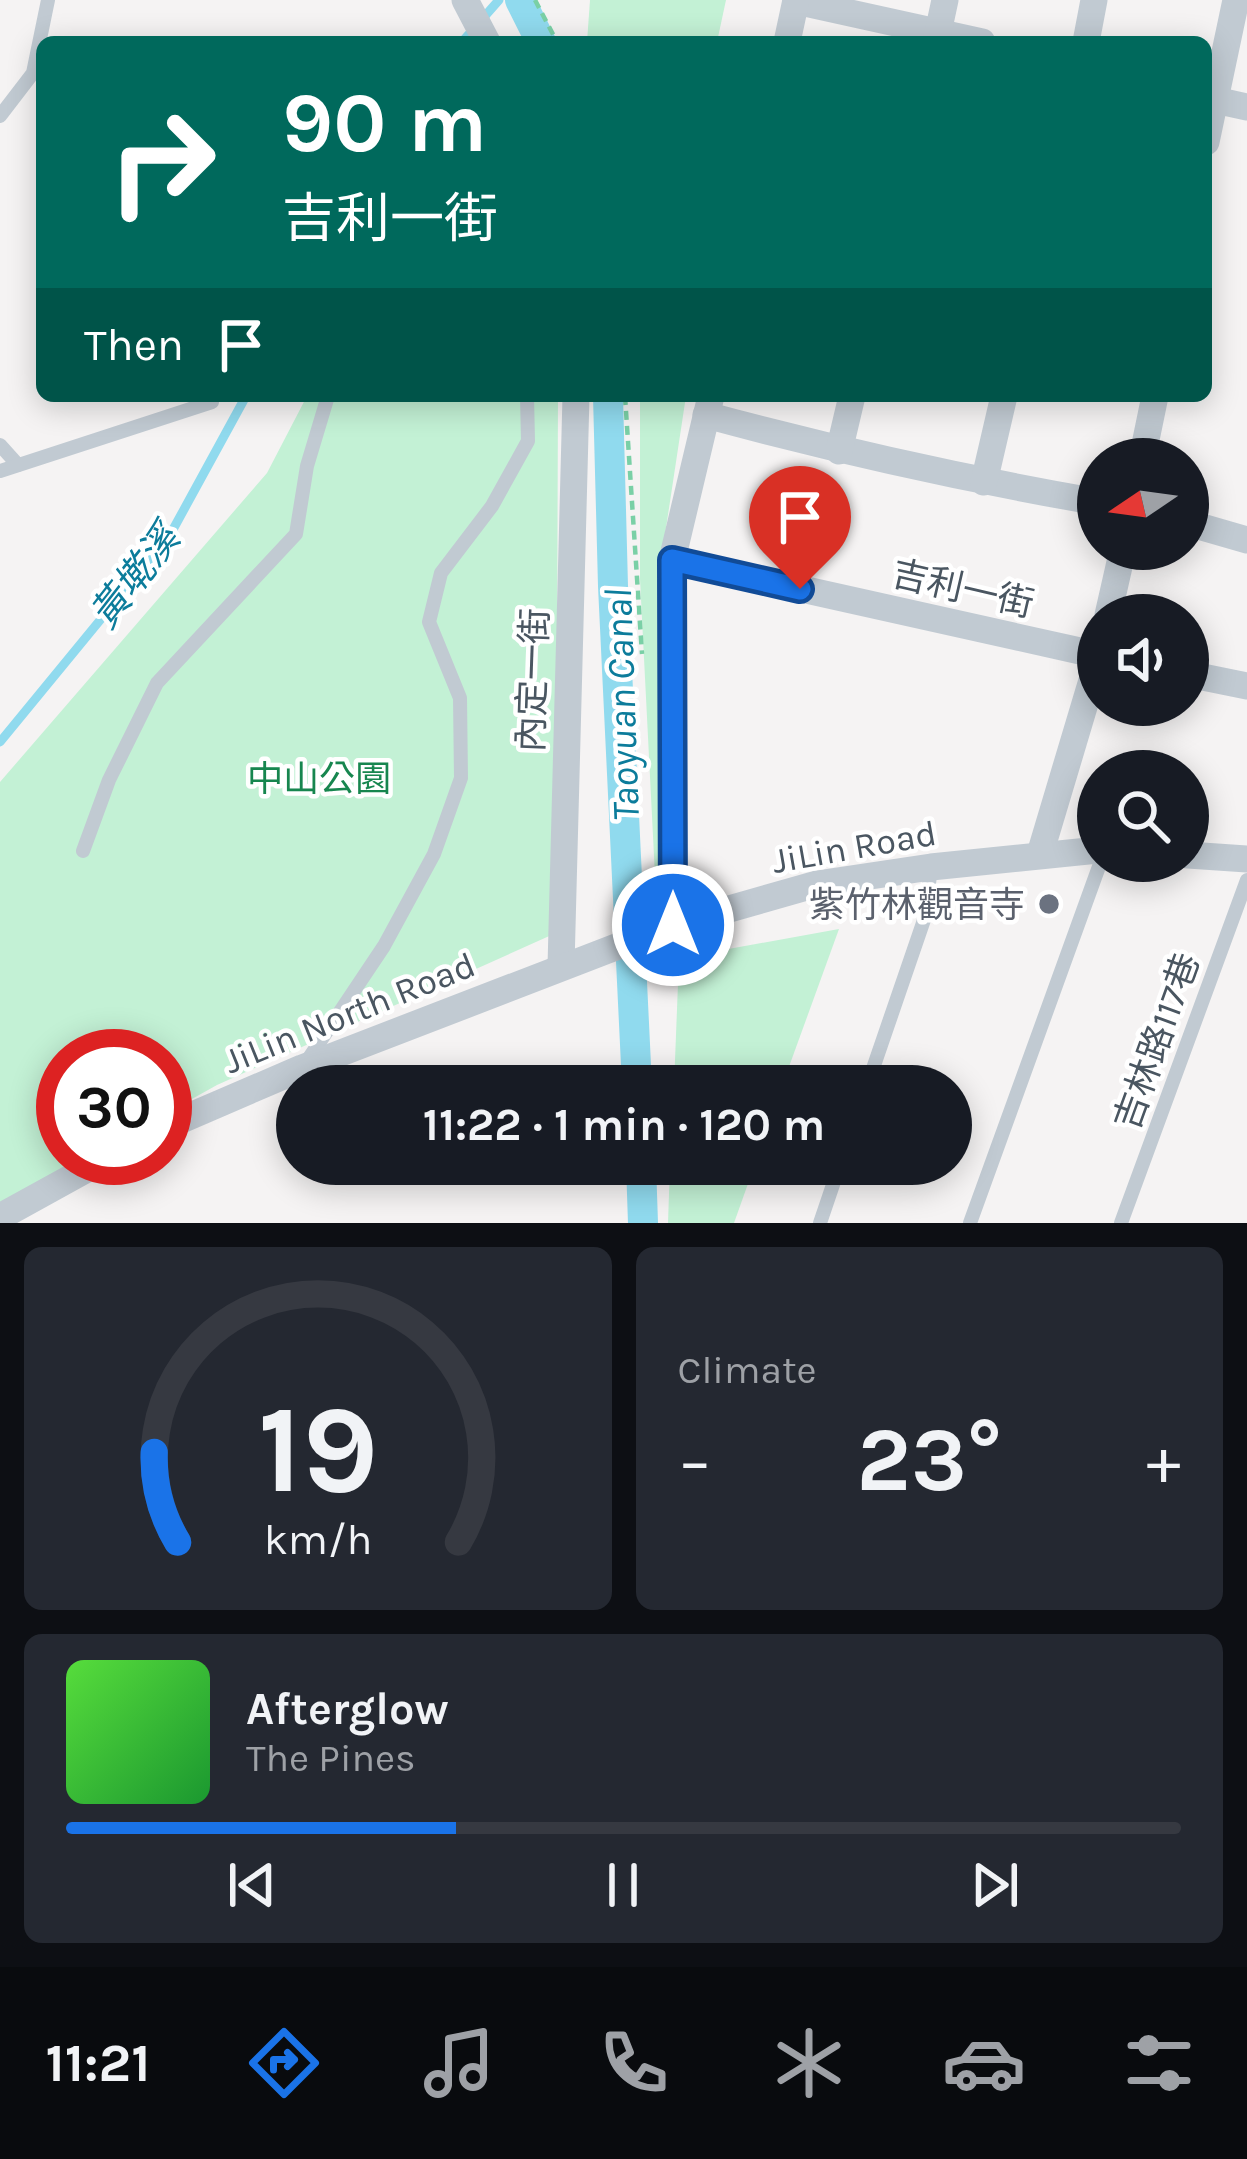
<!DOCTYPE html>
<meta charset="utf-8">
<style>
:root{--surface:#171b24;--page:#242831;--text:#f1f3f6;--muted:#9ea1a6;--line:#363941;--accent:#1a73e8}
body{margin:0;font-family:Karla,"Noto Sans TC",sans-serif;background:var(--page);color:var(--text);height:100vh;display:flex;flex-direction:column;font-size:45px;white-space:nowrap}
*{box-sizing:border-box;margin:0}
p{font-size:39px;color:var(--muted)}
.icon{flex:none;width:66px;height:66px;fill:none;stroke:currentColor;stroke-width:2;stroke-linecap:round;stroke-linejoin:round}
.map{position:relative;height:1223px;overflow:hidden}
.side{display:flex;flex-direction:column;gap:24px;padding:24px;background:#0d0f14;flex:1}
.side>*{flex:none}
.hud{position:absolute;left:36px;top:36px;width:1176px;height:366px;border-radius:18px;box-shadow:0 6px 30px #0003;background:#00695c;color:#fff;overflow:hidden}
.needle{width:78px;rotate:257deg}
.fabs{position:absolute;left:1077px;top:438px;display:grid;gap:24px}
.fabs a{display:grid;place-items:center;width:132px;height:132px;border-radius:50%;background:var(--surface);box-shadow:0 6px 30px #0003;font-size:60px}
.speed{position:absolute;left:36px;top:1029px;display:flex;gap:24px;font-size:60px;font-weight:700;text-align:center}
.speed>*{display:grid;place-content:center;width:156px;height:156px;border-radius:50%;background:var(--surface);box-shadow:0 6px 30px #0003;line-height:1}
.speed .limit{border:18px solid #d22;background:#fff;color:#111}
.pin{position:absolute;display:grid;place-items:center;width:102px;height:102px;color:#fff;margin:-123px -51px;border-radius:50% 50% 50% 0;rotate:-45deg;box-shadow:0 0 12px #0007}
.pin .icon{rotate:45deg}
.me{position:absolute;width:132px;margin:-66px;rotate:0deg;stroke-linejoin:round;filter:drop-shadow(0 0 9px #0008)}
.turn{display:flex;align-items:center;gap:42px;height:252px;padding:0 48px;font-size:54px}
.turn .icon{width:156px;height:156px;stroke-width:2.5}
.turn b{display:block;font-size:84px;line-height:102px}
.then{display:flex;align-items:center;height:114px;padding:0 48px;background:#0003;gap:24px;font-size:45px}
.big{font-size:90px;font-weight:700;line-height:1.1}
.side .widget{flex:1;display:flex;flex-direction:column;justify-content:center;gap:18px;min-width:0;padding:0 42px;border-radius:18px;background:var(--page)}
.side .dial{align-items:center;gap:0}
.dial svg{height:312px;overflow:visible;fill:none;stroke:var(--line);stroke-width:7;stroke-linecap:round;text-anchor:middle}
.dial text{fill:var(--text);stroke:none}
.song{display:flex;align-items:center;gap:36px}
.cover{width:144px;height:144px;border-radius:18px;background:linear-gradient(135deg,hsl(110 70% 55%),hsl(130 70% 35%))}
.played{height:12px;border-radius:6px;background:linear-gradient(90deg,var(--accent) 35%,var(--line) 35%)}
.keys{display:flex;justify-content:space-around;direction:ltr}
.heat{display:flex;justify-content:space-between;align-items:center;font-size:66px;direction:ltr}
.side .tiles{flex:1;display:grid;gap:24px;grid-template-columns:1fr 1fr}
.widget:last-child{grid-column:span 2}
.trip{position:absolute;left:276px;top:1065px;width:696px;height:120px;border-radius:60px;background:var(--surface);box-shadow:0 6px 30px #0003;font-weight:700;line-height:120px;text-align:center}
.tabs{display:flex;height:192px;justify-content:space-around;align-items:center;background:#090b0e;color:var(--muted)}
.tabs .icon{width:84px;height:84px}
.tabs .current{color:var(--accent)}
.tabs b{font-size:54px;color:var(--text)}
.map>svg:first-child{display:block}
.green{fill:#c3f1d5}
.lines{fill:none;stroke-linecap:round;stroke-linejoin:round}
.stream{stroke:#90daee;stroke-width:9}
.canal{stroke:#90daee;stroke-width:30}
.path{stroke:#7ad0a6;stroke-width:4.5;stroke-dasharray:9 6;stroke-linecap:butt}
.lane{stroke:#c1cad2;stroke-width:14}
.street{stroke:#c1cad2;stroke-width:27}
.route-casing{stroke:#114b97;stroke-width:30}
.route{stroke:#1a73e8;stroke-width:21}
.worship-dot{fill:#6b7280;stroke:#fff;stroke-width:4.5}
.labels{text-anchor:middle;stroke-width:9;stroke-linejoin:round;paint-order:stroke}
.street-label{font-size:36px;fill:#4a5661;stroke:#fff}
.park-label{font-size:36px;fill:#17864f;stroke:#fff}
.worship-label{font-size:36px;fill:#5b616d;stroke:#fff;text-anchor:end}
.water-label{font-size:39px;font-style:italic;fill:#0c7c9b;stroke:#fff}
</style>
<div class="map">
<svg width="1247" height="1223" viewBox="0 0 1247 1223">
<rect width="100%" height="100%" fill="#f5f3f3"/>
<!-- green -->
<g class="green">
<path d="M590,0H726L717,42H587Z"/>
<path d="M307,396H558L556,933L217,1085L165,1114V1056H63V1158H88L0,1208V782L267,473Z"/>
<path d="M640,396H686L659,574L678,910L657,915L640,579Z"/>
<path d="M839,929L782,1086H674L679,958Z"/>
<path d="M670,1164H755L734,1223H668Z"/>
</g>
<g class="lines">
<!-- stream -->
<g class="stream">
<path d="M462,42L499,0"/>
<path d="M0,742L170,535L246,396"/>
</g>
<!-- canal -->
<g class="canal">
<path d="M520,0L541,42"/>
<path d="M608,396L613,586L637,1086"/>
<path d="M641,1164L643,1223"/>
</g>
<!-- path -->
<g class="path">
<path d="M535,0L557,42"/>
<path d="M625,396L642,654"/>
</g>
<!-- lane -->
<g class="lane">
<path d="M0,116L33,73L48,0"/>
<path d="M0,445L18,465"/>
<path d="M0,471L212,402"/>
<path d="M83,851L109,780L157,683L296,534L307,466L328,396"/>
<path d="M305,1064L384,946L434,854L461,778L460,698L429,622L441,573L492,506L528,441L527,396"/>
<path d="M867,1086L925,917L931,867"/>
<path d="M820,1223L840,1164"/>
<path d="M970,1223L1101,861"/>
<path d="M1121,1223L1247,880"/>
</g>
<!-- street -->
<g class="street">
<path d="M465,0L487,42"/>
<path d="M796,1L982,42"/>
<path d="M787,42L796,0"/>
<path d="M936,42L945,0"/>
<path d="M1086,42L1094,0"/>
<path d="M1206,98L1247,107"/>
<path d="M1206,142L1236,0"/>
<path d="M706,415C836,450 966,479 1098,502"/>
<path d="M839,451L852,396"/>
<path d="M1142,459L1155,396"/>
<path d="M984,482L1004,396"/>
<path d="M1188,523L1247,540"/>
<path d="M672,560L1098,655"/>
<path d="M1108,615L1123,549"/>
<path d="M1188,674L1247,686"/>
<path d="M1040,854L1098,660"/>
<path d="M1188,855L1247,859"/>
<path d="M673,925L672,560L711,396"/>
<path d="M561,966L576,396"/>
<path d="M165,1127L302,1068L673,925L817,884L931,867L1098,850"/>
<path d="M0,1217L107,1158"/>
</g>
</g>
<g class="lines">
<defs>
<path id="route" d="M673,925L672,560L800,589"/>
</defs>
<!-- route casing -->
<use href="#route" class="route-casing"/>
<!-- route -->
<use href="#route" class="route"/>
</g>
<!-- markers -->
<circle class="worship-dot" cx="1049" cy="904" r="12"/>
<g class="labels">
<!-- street labels -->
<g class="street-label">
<text transform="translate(963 588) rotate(13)" y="13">吉利一街</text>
<text transform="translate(532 680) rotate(-88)" y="13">內定一街</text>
<text transform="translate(854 846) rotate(-10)" y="13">JiLin Road</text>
<text transform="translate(349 1012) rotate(-22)" y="13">JiLin North Road</text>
<text transform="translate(1156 1041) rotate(-70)" y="13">吉林路117巷</text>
</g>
<!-- park labels -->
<g class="park-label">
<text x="319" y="791">中山公園</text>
</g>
<!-- worship labels -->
<g class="worship-label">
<text x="1025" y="917">紫竹林觀音寺</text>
</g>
<!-- water labels -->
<g class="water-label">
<text transform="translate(134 576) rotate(-52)" y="14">黃墘溪</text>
<text transform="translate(621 705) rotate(-92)" y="14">Taoyuan Canal</text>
</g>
</g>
</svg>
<div class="fabs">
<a><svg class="needle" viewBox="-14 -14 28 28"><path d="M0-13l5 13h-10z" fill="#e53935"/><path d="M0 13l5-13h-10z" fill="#9ea1a6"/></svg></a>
<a><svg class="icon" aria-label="sound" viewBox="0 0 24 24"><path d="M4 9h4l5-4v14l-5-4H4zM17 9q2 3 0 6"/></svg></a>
<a><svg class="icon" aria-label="search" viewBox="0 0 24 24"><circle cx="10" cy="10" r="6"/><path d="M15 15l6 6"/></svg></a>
</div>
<div class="speed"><div class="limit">30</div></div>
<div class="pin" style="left:800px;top:589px;background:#d93025"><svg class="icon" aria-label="arrive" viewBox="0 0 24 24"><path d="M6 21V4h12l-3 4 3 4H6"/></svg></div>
<svg class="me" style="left:673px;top:925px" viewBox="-20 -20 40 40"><circle r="17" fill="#1a73e8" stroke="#fff" stroke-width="3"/><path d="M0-11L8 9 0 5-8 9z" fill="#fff"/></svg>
<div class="trip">11:22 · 1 min · 120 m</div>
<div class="hud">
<div class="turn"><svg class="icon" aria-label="right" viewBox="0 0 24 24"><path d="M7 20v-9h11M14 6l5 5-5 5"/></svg><div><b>90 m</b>吉利一街</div></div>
<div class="then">Then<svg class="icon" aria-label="arrive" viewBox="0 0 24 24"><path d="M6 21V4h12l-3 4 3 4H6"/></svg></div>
</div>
</div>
<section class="side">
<div class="tiles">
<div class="widget dial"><svg viewBox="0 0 100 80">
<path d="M14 69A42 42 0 1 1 86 69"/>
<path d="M14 69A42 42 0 0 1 8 46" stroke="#1a73e8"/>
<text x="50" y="56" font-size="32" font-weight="700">19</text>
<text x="50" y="72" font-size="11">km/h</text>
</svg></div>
<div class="widget"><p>Climate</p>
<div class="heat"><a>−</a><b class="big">23°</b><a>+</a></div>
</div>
<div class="widget">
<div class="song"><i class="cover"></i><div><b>Afterglow</b><p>The Pines</p></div></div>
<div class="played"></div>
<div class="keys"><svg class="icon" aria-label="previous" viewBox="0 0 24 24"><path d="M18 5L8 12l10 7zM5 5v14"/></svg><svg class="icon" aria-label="pause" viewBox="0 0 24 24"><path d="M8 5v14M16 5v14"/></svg><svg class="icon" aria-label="next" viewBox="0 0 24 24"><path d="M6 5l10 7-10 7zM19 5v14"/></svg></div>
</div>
</div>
</section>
<nav class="tabs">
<b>11:21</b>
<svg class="icon current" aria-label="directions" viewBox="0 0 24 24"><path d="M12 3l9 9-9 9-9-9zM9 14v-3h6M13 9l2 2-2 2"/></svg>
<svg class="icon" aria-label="music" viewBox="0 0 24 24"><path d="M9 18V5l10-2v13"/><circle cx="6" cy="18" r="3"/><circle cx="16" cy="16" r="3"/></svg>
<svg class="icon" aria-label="phone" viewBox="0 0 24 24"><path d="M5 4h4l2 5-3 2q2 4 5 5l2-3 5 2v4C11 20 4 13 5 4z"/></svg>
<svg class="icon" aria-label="climate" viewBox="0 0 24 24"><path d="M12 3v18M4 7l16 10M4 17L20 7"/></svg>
<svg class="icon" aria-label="car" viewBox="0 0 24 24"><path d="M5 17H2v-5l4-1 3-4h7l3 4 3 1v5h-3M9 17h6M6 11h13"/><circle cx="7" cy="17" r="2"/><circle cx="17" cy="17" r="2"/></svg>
<svg class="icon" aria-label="filters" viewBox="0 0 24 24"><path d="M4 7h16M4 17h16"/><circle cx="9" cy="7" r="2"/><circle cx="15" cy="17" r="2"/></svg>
</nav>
